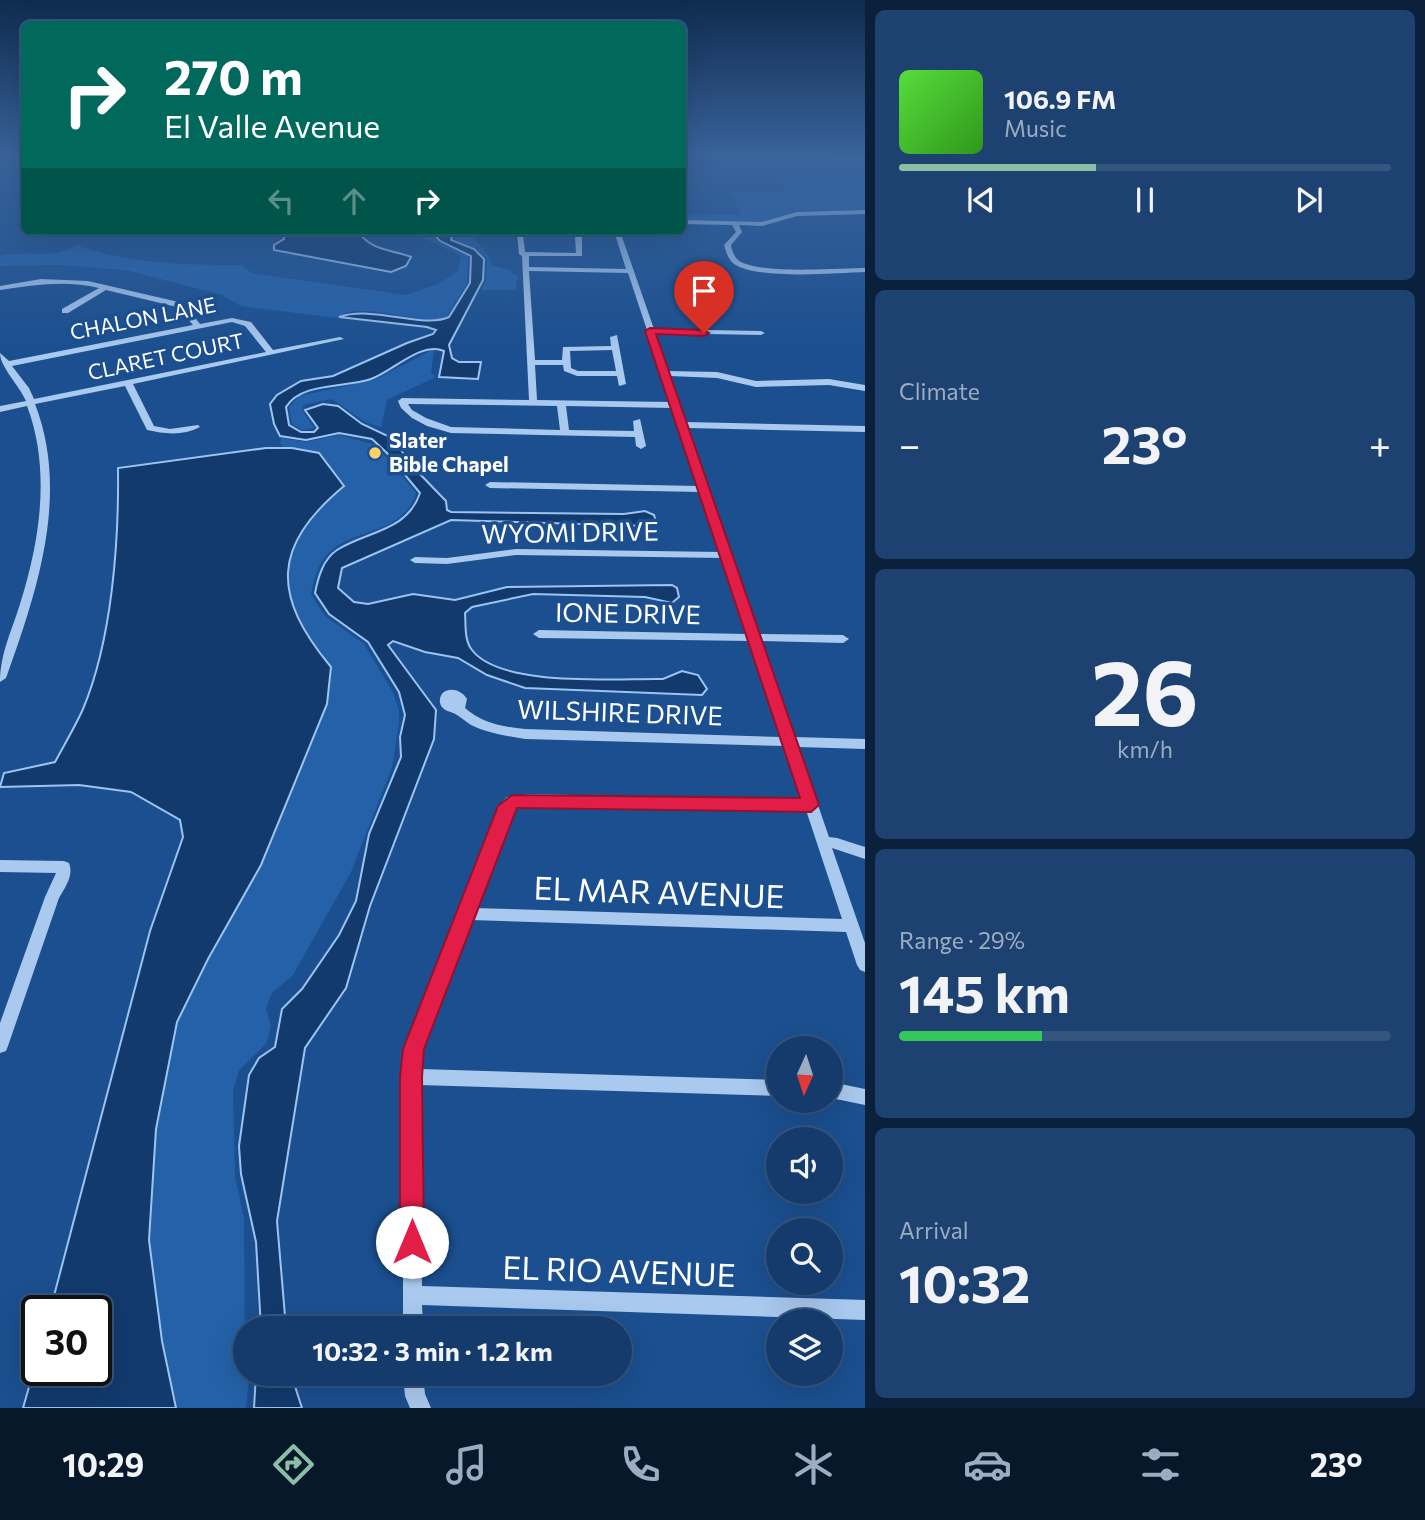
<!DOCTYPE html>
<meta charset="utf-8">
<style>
:root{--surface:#143b6b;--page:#1d4271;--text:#f1f3f6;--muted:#9dadc1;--line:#33557e;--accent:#8abfa5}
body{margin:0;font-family:Commissioner,sans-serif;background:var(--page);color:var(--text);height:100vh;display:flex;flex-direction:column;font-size:26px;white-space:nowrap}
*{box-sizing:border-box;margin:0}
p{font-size:23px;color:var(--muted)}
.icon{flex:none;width:38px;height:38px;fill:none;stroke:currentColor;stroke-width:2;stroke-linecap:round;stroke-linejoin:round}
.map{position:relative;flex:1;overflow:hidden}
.details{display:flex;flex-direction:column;gap:10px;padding:10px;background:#0b203b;width:560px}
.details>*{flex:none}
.banner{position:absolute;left:21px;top:21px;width:665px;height:214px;border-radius:10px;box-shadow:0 7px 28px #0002,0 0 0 2px var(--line);background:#00695c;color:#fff;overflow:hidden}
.needle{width:46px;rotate:183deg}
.controls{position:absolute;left:766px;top:1036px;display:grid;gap:14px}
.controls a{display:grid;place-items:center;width:77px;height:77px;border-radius:50%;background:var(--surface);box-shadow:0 7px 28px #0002,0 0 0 2px var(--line);font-size:35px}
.speed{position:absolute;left:21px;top:1295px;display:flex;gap:14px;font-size:35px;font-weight:700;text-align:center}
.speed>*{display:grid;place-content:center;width:91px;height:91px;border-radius:50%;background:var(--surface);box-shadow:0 7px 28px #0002,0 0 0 2px var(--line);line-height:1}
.speed .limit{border:4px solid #111;border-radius:10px;background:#fff;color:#111}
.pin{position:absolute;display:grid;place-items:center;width:60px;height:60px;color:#fff;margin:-72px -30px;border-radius:50% 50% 50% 0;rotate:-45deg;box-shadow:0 0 7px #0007}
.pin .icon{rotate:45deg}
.me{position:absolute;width:77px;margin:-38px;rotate:0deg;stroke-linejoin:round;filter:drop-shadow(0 0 5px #0008)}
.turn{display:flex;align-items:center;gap:24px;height:147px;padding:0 28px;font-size:32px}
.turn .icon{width:91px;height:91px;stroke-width:2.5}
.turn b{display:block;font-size:49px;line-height:60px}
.lanes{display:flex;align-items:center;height:66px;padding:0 28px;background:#0003;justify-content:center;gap:35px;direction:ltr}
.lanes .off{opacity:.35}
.big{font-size:52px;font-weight:700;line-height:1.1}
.details .widget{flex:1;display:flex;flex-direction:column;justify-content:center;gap:10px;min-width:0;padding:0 24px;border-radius:10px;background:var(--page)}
.details .dial{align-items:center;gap:0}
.dial b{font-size:91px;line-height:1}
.song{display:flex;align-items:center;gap:21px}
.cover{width:84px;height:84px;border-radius:10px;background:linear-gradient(135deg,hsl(110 70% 55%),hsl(110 70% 35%))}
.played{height:7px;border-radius:4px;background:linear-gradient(90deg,var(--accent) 40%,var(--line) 40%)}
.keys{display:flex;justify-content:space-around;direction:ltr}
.heat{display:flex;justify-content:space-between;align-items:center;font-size:38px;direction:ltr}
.charge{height:10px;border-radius:5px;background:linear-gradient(90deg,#34c759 29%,var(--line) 0)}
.trip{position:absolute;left:233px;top:1316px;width:399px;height:70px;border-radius:35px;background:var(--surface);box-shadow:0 7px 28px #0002,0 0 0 2px var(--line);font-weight:700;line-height:70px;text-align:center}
.tabs{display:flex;height:112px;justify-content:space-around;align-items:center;background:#08182b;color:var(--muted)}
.tabs .icon{width:49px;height:49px}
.tabs .current{color:var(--accent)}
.tabs b{font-size:32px;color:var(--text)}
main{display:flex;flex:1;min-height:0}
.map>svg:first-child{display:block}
.green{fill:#2461a8}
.water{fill:#123a6d;stroke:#9cc4f0;stroke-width:2}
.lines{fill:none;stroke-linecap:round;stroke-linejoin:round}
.minor{fill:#a9c9ee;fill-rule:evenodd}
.major{fill:#f0f6ff;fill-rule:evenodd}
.route{fill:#e11d48;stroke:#92132f;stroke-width:2}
.poi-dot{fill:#ffd166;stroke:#1b4f8f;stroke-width:2.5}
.labels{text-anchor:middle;stroke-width:7;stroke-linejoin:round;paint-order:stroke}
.far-street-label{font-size:21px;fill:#fff;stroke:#1b4f8f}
.far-poi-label{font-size:21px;font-weight:bold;fill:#fff;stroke:#1b4f8f;text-anchor:start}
.street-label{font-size:26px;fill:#fff;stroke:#1b4f8f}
.near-street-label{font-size:32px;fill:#fff;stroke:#1b4f8f}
</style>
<main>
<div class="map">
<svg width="865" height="1408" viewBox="0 0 865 1408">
<rect width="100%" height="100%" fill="#1b4f8f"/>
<!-- green -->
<g class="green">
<path d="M713,157L865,159V214L801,215L758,224L683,222L682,214L741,215L730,191H786L770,170H719Z"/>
<path d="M409,231H433L431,234L438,242L468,256L467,283L447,316L440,319C411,323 361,300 336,318L241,306L222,295L126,270L59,265L0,266V256C26,250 53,260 77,245C128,264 188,265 242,265L251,273L406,295L438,284L458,271L461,256Z"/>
<path d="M457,231H469C476,243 487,250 492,265L512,271L511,273L518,276L516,290H481L486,280L487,258L476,249L454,240Z"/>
<path d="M434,349L431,373L436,377L387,400L381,427L365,422L332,399L303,405L302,410L314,428L302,430L292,424L289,407L299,396L374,380Z"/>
<path d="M339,435L376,445L416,493C402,535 359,527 332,550C319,560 314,578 311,594L325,616L364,644L393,692L399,711V723L392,768L351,872L293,975L272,993L266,1008L271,1027L266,1044L239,1070L233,1091L235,1176L244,1218L245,1374L249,1379L246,1408H176L162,1341L149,1240L156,1129L177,1022L208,959L261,865L327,704L331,667C272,596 272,548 344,486L319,453L283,448L280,443L281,438L306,442Z"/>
</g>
<!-- water -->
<g class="water">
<path d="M435,231H454L451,240L474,249L484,259L483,280L449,345L452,358L459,362H481L478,379L439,377L444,351C421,341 393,371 371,379C345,388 301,382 286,407L289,425L301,432H314L318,428L305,410L323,404L338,406L362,424L392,438L415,469L446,501L447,510L451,512L624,514L645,511L654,515L656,522L646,526L451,520L342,568L338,588L354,602L368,604L413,594L455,600L507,587L672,585L677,588L679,597L672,603L645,597L533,594L472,607L465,613C466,625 464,640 472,650C501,688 618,678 663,679L682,671L698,675L707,689L702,695L525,688L487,675L458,658L425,652L393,641L388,645L436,710L434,739L370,906L346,988L305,1048L277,1221L286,1328H261L256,1242L241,1174L239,1146L249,1075L259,1058L275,1047L282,1009L302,989L339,935L356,901L369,834L401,757L400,737L405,715L399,692L368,642L329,614L315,593C318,578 323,559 337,550C366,531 407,532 420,493L387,453L372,439L339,433L306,440L280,436L274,424L270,404L277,395L301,381L333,376L407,343L433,334L436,330L427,327L339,317C373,305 423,329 449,317L470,283L471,256L440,241L433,233Z"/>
<path d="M346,232L361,235C373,251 394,250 411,257L406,266L391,272L274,250V245L284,239L283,233L342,235Z"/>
<path d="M266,448H292L319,453L344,486C271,547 272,596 331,667L327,704L261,865L208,959L177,1022L156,1129L149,1240L162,1341L176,1408H23L37,1359V1370H96V1311H50L150,931L183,837L180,820L131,792L79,785L0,787L4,773L55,762C64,745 75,727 83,709C112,640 119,542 118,468Z"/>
<path d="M256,1374H291L302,1408H254Z"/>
</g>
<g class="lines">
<!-- minor -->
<g class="minor">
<path d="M865,210V214L797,216L762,226L739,225L742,232L731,245C732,251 734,256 738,260C757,275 839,268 865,268V272C835,273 758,280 734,264C728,259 726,252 724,245L736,232L732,225L682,224V220L762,222L797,212Z"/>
<path d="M498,231L578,232L597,235L594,237L582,236V256H529V267L626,269L614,231H620L654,329L761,331L765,333L761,335L656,333L668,371L717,372L756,381L829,379L865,385V391L829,385L756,387L717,378L670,376L686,422L865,426V432L688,428L759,634L843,635L849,639L843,643L761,641L794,737L865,739V749L798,747L829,837L837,838L865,847V859L832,848L865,943V972L860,970L857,965L846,932L470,920L422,1049L420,1069L779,1080V1096L419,1085L422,1286L865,1300V1320L422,1305L423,1328H403V1077L406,1049L499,806L507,797L529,794L802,800L785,746L525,739C507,736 487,733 471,725C466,722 462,718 457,715C452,711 442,712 440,703C438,686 460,686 467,699L465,708C482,723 503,727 525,729L782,737L750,641L539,638L533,634L539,630L747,634L722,558L516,555L447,564L415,563L410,560L415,557L447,558L516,549L720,552L700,492L490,488L485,485L490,482L698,486L672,408L566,406L569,430L634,431L633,421L640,419L646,446L641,449L636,446L635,437L451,433L427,426L412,418L401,408L398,401L402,398L529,400L522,256L519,254L517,234ZM523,234L575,236L576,253L525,252ZM529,271L628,273L671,402L537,400L535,365H563L564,371L577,376H617L619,386L626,384L617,335L610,337L611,346L563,347L562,360H535ZM612,350L616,371H578L571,368L570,351ZM408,404L557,406L560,430L451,427L426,418L412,410ZM529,804L806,810L842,919L474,908L510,812L516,806Z"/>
<path d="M41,279L88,281L183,303L200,324L232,318L251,322L273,350L340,337L344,339L133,384L154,426L170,429L198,425L200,427C183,436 165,434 147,430L125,386L35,404C70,494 37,592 6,678L0,682C0,654 12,630 20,604C40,541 51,469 27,406L0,412V406L26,401C19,385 0,367 0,353L9,361L193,325L177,307L106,290L68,313H62V309L99,288C66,280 33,285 0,290V286ZM232,322L245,326L266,352L34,399L29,388L12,366Z"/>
<path d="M0,860L64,861L69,863C74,876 65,887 59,898L8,1046L6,1051L0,1053V1023L45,897L56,873L0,872Z"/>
<path d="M831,1082L865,1089V1105L831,1098Z"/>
<path d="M403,1374H423L425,1394L431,1408H410L405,1396Z"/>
</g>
<!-- major -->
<path class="major" d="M682,153H865V159L682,156Z"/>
</g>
<!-- sky -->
<linearGradient id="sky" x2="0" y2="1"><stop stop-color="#0f2b4f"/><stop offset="0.44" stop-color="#39639b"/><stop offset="1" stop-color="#39639b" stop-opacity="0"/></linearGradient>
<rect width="865" height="351" fill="url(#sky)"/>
<!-- route -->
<path class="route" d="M650,328L704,330L709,333L704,336L656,334L819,805L811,812L517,808L424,1049L422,1077L424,1242L420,1251L412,1254L403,1251L400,1242V1077L403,1049L498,806L512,795L800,798L645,331Z"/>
<!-- markers -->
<circle class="poi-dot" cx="375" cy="453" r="7"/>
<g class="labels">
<!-- far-street labels -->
<g class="far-street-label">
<text transform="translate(143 319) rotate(-11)" y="7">CHALON LANE</text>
<text transform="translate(166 357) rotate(-12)" y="7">CLARET COURT</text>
</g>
<!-- far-poi labels -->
<g class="far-poi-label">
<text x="389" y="448">Slater<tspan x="389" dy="24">Bible Chapel</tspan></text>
</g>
<!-- street labels -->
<g class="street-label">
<text transform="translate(570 533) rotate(-1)" y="9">WYOMI DRIVE</text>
<text transform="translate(628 614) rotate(1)" y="9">IONE DRIVE</text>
<text transform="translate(620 713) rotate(2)" y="9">WILSHIRE DRIVE</text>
</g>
<!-- near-street labels -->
<g class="near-street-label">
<text transform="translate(659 893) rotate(2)" y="11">EL MAR AVENUE</text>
<text transform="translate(619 1272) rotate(2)" y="11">EL RIO AVENUE</text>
</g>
</g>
</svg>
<div class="controls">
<a><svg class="needle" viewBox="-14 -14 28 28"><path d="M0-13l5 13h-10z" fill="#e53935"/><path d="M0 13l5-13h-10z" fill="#9dadc1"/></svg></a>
<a><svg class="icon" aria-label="sound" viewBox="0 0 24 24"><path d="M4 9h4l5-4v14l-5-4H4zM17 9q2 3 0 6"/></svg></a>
<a><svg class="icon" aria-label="search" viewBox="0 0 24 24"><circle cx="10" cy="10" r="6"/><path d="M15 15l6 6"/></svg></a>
<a><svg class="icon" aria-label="layers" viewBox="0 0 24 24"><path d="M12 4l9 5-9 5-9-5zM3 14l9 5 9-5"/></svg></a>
</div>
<div class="speed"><div class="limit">30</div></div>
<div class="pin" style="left:704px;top:333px;background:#d93025"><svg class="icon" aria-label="arrive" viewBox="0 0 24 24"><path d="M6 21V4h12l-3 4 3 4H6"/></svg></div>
<svg class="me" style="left:412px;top:1242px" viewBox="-20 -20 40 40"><circle r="19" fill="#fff"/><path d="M0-13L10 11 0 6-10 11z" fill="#e11d48"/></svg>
<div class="trip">10:32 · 3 min · 1.2 km</div>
<div class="banner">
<div class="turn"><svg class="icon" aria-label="right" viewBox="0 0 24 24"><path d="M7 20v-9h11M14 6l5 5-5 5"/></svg><div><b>270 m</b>El Valle Avenue</div></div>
<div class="lanes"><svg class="icon off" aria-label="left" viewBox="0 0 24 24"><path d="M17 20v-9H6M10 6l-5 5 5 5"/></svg><svg class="icon off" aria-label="ahead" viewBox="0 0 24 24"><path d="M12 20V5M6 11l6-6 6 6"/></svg><svg class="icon" aria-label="right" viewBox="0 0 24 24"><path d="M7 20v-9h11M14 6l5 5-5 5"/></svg></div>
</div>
</div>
<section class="details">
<div class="widget">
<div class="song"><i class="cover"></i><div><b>106.9 FM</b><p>Music</p></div></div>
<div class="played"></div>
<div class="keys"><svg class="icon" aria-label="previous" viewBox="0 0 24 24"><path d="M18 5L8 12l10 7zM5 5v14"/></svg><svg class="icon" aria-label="pause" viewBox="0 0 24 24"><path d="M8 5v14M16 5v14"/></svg><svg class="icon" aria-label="next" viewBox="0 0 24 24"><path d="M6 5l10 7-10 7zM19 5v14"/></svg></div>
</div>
<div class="widget"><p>Climate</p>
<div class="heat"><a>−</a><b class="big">23°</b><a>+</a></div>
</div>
<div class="widget dial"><b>26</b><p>km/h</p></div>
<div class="widget"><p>Range · 29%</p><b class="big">145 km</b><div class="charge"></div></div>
<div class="widget"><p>Arrival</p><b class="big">10:32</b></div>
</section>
</main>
<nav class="tabs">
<b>10:29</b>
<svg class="icon current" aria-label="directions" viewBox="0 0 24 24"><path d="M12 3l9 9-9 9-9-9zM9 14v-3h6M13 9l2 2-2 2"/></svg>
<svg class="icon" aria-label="music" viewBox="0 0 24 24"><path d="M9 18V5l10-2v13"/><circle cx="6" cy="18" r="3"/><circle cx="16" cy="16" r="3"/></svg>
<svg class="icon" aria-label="phone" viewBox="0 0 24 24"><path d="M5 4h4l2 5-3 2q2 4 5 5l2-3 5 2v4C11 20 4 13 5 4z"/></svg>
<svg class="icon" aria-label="climate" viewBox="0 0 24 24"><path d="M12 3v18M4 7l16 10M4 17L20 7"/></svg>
<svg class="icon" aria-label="car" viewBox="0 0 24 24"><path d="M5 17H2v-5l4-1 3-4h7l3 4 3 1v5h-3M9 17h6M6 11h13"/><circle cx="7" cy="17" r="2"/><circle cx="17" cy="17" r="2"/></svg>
<svg class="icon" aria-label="filters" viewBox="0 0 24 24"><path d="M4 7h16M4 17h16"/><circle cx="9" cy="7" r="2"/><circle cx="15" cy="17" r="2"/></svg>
<b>23°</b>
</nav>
